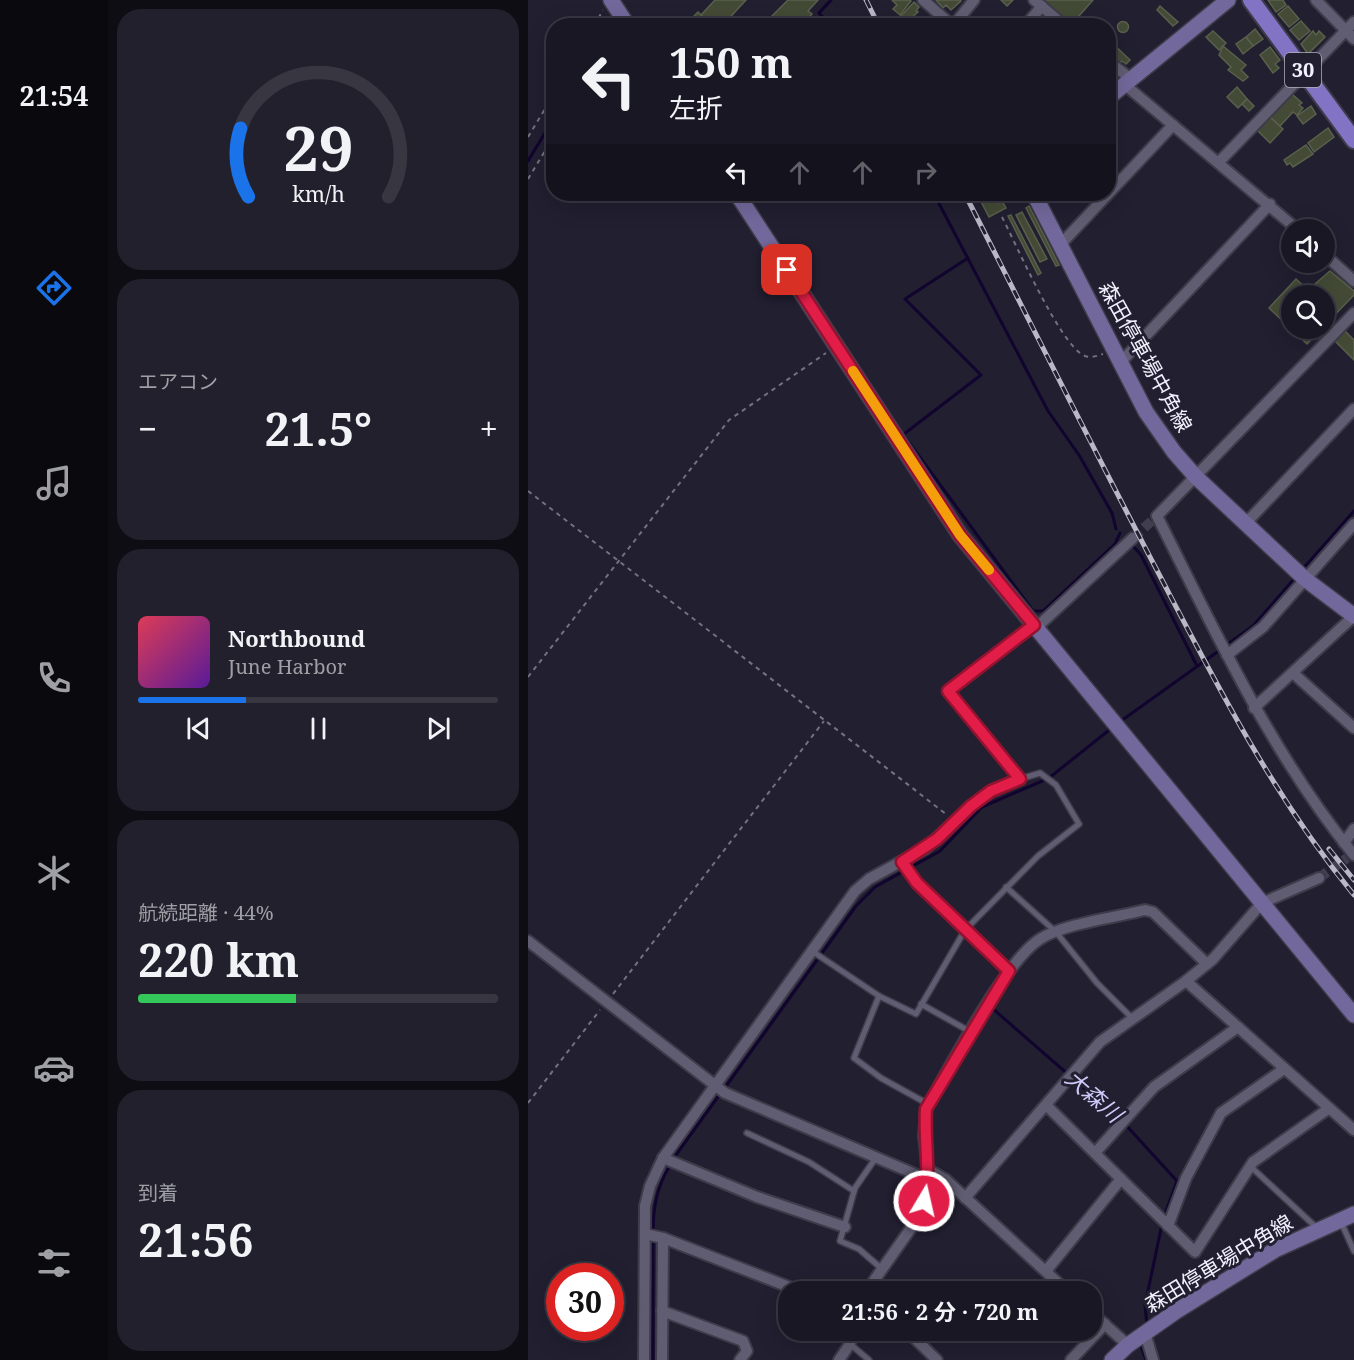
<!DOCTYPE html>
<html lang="ja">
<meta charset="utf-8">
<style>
:root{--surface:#191724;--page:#22202c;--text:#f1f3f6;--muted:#9f9fa6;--line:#373641;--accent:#1a73e8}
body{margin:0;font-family:"Noto Serif","Noto Sans JP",serif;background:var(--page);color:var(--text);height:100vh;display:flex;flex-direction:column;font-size:22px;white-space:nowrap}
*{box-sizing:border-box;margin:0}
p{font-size:20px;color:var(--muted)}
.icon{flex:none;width:33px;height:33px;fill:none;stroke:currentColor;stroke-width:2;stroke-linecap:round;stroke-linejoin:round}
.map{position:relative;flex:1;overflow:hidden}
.side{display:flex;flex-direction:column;gap:9px;padding:9px;background:#0e0d14;width:420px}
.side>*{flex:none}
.guide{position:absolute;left:18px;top:18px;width:570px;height:183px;border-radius:24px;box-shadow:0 6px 24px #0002,0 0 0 2px var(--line);background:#191724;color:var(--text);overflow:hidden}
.buttons{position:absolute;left:753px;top:219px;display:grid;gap:12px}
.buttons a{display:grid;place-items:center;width:54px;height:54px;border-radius:50%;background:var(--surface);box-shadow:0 6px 24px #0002,0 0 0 2px var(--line);font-size:30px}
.speed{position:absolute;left:18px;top:1263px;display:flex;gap:12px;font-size:30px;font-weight:700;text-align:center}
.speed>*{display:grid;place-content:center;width:78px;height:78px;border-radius:50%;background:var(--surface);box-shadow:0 6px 24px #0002,0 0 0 2px var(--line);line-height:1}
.speed .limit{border:9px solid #d22;background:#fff;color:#111}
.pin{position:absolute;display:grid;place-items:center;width:51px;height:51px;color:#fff;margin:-26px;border-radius:12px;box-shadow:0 3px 9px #0006}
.me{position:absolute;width:66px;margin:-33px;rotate:9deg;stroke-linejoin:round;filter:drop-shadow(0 0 4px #0008)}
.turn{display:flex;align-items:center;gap:21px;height:126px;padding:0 24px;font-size:27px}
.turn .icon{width:78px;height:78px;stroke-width:2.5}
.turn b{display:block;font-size:42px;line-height:51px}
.lanes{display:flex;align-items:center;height:57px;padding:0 24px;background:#0003;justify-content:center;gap:30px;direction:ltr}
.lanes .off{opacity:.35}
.big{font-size:45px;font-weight:700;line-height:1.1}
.side .tile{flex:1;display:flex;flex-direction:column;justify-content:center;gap:9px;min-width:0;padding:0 21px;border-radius:24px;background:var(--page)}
.side .dial{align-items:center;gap:0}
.dial svg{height:156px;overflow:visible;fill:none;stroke:var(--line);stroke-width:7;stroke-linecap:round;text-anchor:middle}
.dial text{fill:var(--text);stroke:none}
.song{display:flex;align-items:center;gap:18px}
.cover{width:72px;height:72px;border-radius:9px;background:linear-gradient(135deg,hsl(350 70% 55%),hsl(270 70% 35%))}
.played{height:6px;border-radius:3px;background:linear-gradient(90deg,var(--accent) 30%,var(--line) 30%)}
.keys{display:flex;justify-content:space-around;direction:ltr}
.heat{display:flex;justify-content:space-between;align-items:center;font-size:33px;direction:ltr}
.charge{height:9px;border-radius:4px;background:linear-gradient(90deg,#34c759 44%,var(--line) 0)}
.trip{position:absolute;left:250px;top:1281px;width:324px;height:60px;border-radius:24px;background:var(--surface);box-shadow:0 6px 24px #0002,0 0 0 2px var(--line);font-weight:700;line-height:60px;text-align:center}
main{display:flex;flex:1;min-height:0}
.tabs{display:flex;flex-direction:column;width:108px;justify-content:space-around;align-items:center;background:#0a090e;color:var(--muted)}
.tabs .icon{width:42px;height:42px}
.tabs .selected{color:var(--accent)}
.tabs b{font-size:27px;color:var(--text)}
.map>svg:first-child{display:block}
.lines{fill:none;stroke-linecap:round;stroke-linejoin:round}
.stream{stroke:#11042e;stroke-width:3}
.building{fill:#434a36;stroke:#59604b;stroke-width:1.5}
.street-tunnel{stroke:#403e4f;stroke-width:10;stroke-dasharray:10 5;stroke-linecap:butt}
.lane-casing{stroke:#3e3b4a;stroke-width:8}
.street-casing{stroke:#3e3b4a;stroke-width:14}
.secondary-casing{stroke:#3e3b4a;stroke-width:18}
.primary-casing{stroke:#3e3b4a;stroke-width:20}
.path{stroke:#737281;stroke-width:2;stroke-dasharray:4.5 4.5;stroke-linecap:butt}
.lane{stroke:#605d72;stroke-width:5}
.street{stroke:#605d72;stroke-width:10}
.secondary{stroke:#72689b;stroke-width:15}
.primary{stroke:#8373c4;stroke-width:16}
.rail-casing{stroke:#bab8c6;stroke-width:5}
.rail{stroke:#211f30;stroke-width:3;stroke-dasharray:9;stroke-linecap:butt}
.route-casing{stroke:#92132f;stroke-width:15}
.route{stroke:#e11d48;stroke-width:10}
.slow{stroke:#f59e0b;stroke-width:10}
.labels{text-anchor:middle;stroke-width:6;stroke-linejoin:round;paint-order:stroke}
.shield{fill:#211f30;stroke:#b3b1bf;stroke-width:1.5}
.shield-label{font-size:20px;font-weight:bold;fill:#f1f0fc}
.street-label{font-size:21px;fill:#f1f0fc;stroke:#211f30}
.water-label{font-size:22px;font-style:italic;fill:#d0caf9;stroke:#211f30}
</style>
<main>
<nav class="tabs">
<b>21:54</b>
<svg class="icon selected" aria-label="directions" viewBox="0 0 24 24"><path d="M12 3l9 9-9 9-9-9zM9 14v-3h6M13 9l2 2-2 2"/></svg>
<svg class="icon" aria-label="music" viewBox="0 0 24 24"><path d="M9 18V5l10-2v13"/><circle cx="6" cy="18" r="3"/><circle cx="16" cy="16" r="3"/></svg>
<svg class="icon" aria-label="phone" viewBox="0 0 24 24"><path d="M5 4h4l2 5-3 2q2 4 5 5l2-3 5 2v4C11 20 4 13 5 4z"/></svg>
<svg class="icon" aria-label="climate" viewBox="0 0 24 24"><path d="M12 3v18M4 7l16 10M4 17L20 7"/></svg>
<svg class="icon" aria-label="car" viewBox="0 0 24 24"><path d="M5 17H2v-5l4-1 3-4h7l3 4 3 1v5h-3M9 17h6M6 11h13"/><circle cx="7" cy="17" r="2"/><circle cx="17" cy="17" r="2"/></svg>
<svg class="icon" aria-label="filters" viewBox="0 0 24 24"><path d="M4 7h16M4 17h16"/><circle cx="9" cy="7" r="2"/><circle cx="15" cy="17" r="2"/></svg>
</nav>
<section class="side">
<div class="tile dial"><svg viewBox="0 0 100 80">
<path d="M14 69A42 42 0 1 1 86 69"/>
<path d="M14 69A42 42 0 0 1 10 34" stroke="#1a73e8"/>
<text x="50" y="56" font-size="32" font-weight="700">29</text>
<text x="50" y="72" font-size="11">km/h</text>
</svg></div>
<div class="tile"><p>エアコン</p>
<div class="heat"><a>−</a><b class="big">21.5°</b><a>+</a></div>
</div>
<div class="tile">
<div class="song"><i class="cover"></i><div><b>Northbound</b><p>June Harbor</p></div></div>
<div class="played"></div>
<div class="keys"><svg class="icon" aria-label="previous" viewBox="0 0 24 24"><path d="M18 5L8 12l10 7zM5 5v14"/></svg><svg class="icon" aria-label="pause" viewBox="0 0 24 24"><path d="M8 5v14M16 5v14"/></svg><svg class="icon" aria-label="next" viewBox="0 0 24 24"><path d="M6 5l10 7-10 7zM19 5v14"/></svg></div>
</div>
<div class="tile"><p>航続距離 · 44%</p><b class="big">220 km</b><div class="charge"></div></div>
<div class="tile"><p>到着</p><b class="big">21:56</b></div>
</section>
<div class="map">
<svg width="826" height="1360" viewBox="0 0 826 1360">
<rect width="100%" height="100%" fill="#211f30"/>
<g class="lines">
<!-- stream -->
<g class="stream">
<path d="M82,26L87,17"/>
<path d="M302,26L291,13L303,0"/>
<path d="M0,161L26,118"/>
<path d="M406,194L520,411L551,455L584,513L588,529"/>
<path d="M440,258L377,299L453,375L376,434L377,437L505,611H515L587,544L592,533"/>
<path d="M606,547L613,555L668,664"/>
<path d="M774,570L826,511"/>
<path d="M697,646L725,626L767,578"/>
<path d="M593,721L692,650"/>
<path d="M428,1065L464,1008L596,1123L649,1181L636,1217"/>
<path d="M196,1089L328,906L347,887L412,851L454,807L521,778L585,727"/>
<path d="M145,1159L192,1094"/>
<path d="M125,1233C125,1207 129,1187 142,1165"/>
<path d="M125,1239V1360"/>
<path d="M619,1325L617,1305L634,1224"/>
<path d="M613,1346L618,1360"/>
</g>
</g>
<!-- building -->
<g class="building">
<path d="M187,0H218L194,26H185L173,15Z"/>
<path d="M260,0H290L280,11L284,14L274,26H244L239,21Z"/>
<path d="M364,0H382L383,1L372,15L365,9L369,5Z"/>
<path d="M408,0H432L433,1L423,10L418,5L415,8Z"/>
<path d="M473,0H485L479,6Z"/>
<path d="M515,0H565L544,24Z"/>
<path d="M740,0H755L758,5L748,12Z"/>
<path d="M386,2L391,7L388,11L390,12L378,23L372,17Z"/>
<path d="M632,6L650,22L645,26L629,10Z"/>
<path d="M760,6L771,19L761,27L750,14Z"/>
<path d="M170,12L173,15L185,26H164L160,22Z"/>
<path d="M557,17L566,26L547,24Z"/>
<path d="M514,19L522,26H509Z"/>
<path d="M773,21L782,31L771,40L762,30Z"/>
<circle cx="595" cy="27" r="5.5"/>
<path d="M727,29L735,39L725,46L718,37Z"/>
<path d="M685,31L698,43L691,50L678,37Z"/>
<path d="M785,31L788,35L791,31L797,37L780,54L773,44Z"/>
<path d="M718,37L725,46L715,54L708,44Z"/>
<path d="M581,40L602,60L598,64L594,61L592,63L580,52Z"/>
<path d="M695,46L718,65L713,70L720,77L715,81L700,70L703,67L691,55Z"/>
<path d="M742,47L752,60L747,64L751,68L745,73L732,55Z"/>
<path d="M709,87L719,99L710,108L699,97Z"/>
<path d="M764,94L774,103L771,105L775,108L769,115L765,112L752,126L742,117Z"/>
<path d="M719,99L726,106L721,111L714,104Z"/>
<path d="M783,106L788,114L775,124L769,116Z"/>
<path d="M742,117L755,129L742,143L729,130Z"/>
<path d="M800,128L806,137L786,152L780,143Z"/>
<path d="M778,145L785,154L765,167L762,163L759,165L756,160Z"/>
<path d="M449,194H478L468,199L470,203L474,201L478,208L461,217Z"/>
<path d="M501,206L531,265L528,266L498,208Z"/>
<path d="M494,212L519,259L512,262L488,215Z"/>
<path d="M483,215L513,273L510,275L480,216Z"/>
<path d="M802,271L826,291V295L796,326V296H764V328H794L779,344L741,308L768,279L780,290Z"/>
<path d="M817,331L826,340V360L807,341Z"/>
</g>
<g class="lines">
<!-- street-tunnel -->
<g class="street-tunnel">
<path d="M605,538L629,516"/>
<path d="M791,878L819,858"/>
</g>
<defs>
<g id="lane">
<path d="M374,862L389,883L481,971"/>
<path d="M478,887L528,932L569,983L604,1018"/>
<path d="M284,951L351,996L388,1014L437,930L510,856L551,824L528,785L512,773L492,779"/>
<path d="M351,996L326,1058L353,1078L400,1104"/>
<path d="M393,1004L441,1031"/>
<path d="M219,1133L281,1162L326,1191"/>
<path d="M347,1159L327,1188L312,1241L331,1249L354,1269"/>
<path d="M722,1166L789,1228"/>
<path d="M813,1222L826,1251"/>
<path d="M322,1344L341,1360"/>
</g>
<g id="street">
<path d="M395,0L425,26"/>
<path d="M506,0L537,26"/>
<path d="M788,0L826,39"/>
<path d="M425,26L446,0"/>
<path d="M497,26L514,6"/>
<path d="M580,61L603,79"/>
<path d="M596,84L770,230"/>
<path d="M691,162L826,22"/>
<path d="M532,245L645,125"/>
<path d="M796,254L826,281"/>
<path d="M826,313L629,516C688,633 743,753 826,855"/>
<path d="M593,362L742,204"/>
<path d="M717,524L826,409"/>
<path d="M508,628L605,538"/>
<path d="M699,655L735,627L826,524"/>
<path d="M765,673L826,728"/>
<path d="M726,708L826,616"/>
<path d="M816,843L826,829"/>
<path d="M0,941L197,1093L401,1180"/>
<path d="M658,981L826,1130"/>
<path d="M518,1105L667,1252L725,1162L800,1109"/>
<path d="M567,1153L626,1087L710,1027"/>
<path d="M135,1158L229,1197L317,1227"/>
<path d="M401,1170L417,1179L540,1292"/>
<path d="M437,1198L572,1042L658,981L685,959L734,903L791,878"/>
<path d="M640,1226L658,1178L693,1113L756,1069"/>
<path d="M117,1234L135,1238L274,1292"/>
<path d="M518,1271L593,1179"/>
<path d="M338,1292L388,1221L396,1201L401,1180L396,1136L398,1109C421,1069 476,962 512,939C535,924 589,917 617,910L625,912L679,964"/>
<path d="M134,1311L215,1341L219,1351L212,1360"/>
<path d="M564,1313L600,1345"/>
<path d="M378,1330L409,1360"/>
<path d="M617,1333L625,1360"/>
<path d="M116,1360L117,1206L122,1186L135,1158L327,891L341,879L398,848L443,806L463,791L492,779L420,691L506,625"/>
<path d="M134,1360L135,1238"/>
<path d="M311,1360L322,1344L325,1330"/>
<path d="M543,1360L577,1324"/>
</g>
<g id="secondary">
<path d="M83,0L100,26"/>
<path d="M580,98L700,0"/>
<path d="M209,194L432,535L826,1015"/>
<path d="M506,194L618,412L646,452L668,477L777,579L826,616"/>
<path d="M584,1360L600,1345L650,1310L747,1250L826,1214"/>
</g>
<path id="primary" d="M723,0L826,140"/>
</defs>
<!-- lane casing -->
<use href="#lane" class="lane-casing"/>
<!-- street casing -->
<use href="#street" class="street-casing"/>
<!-- secondary casing -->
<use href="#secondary" class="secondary-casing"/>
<!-- primary casing -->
<use href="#primary" class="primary-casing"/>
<!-- path -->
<g class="path">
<path d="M66,26L75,10"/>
<path d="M0,137L26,94"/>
<path d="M0,179L26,136"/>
<path d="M474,217C488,244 533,347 557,356C563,358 569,356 575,354"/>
<path d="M0,491L418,814"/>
<path d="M0,677L201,420L298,353"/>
<path d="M85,994L296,721"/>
<path d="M0,1103L72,1010"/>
</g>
<!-- lane -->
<use href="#lane" class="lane"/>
<!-- street -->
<use href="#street" class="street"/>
<!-- secondary -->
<use href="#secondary" class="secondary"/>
<!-- primary -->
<use href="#primary" class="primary"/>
<defs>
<g id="rail">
<path d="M338,0L351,26"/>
<path d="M437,194C502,322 566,450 633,578C691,689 746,797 826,895"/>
<path d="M801,849L826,880"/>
</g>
</defs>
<!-- rail casing -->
<use href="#rail" class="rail-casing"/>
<!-- rail -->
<use href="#rail" class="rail"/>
</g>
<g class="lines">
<defs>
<path id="route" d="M259,270L432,535L506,625L420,691L492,779L463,791L443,806L409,839L374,862L389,883L481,971L398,1109C396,1141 403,1170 396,1201"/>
</defs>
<!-- route casing -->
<use href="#route" class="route-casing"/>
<!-- route -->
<use href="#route" class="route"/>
<!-- slow -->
<path class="slow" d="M325,371L432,535L461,570"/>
</g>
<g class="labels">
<!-- shield labels -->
<rect class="shield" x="757" y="53" width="36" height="34" rx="4.5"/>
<g class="shield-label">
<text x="775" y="77">30</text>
</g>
<!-- street labels -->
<g class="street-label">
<text transform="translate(617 357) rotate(61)" y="7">森田停車場中角線</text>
<text transform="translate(691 1264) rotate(-31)" y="7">森田停車場中角線</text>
</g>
<!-- water labels -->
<g class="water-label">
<text transform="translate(566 1096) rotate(41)" y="8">大森川</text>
</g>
</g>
</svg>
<div class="buttons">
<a><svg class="icon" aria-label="sound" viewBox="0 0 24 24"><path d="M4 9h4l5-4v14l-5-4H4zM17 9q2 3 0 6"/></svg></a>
<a><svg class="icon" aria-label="search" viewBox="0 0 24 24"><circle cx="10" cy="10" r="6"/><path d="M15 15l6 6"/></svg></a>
</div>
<div class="speed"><div class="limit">30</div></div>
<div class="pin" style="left:259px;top:270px;background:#d93025"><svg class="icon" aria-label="arrive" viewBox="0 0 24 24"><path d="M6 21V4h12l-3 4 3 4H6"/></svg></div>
<svg class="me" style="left:396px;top:1201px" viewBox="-20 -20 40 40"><circle r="17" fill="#e11d48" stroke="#fff" stroke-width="3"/><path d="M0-11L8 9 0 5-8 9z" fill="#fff"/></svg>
<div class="trip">21:56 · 2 分 · 720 m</div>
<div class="guide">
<div class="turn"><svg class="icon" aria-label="left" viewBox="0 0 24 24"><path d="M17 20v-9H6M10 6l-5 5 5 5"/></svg><div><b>150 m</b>左折</div></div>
<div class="lanes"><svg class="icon" aria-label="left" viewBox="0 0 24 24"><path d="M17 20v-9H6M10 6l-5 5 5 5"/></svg><svg class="icon off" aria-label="ahead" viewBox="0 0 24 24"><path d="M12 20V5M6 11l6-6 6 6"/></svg><svg class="icon off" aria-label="ahead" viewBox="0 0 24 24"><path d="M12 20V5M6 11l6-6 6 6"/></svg><svg class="icon off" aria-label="right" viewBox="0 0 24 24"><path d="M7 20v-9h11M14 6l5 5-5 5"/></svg></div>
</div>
</div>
</main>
